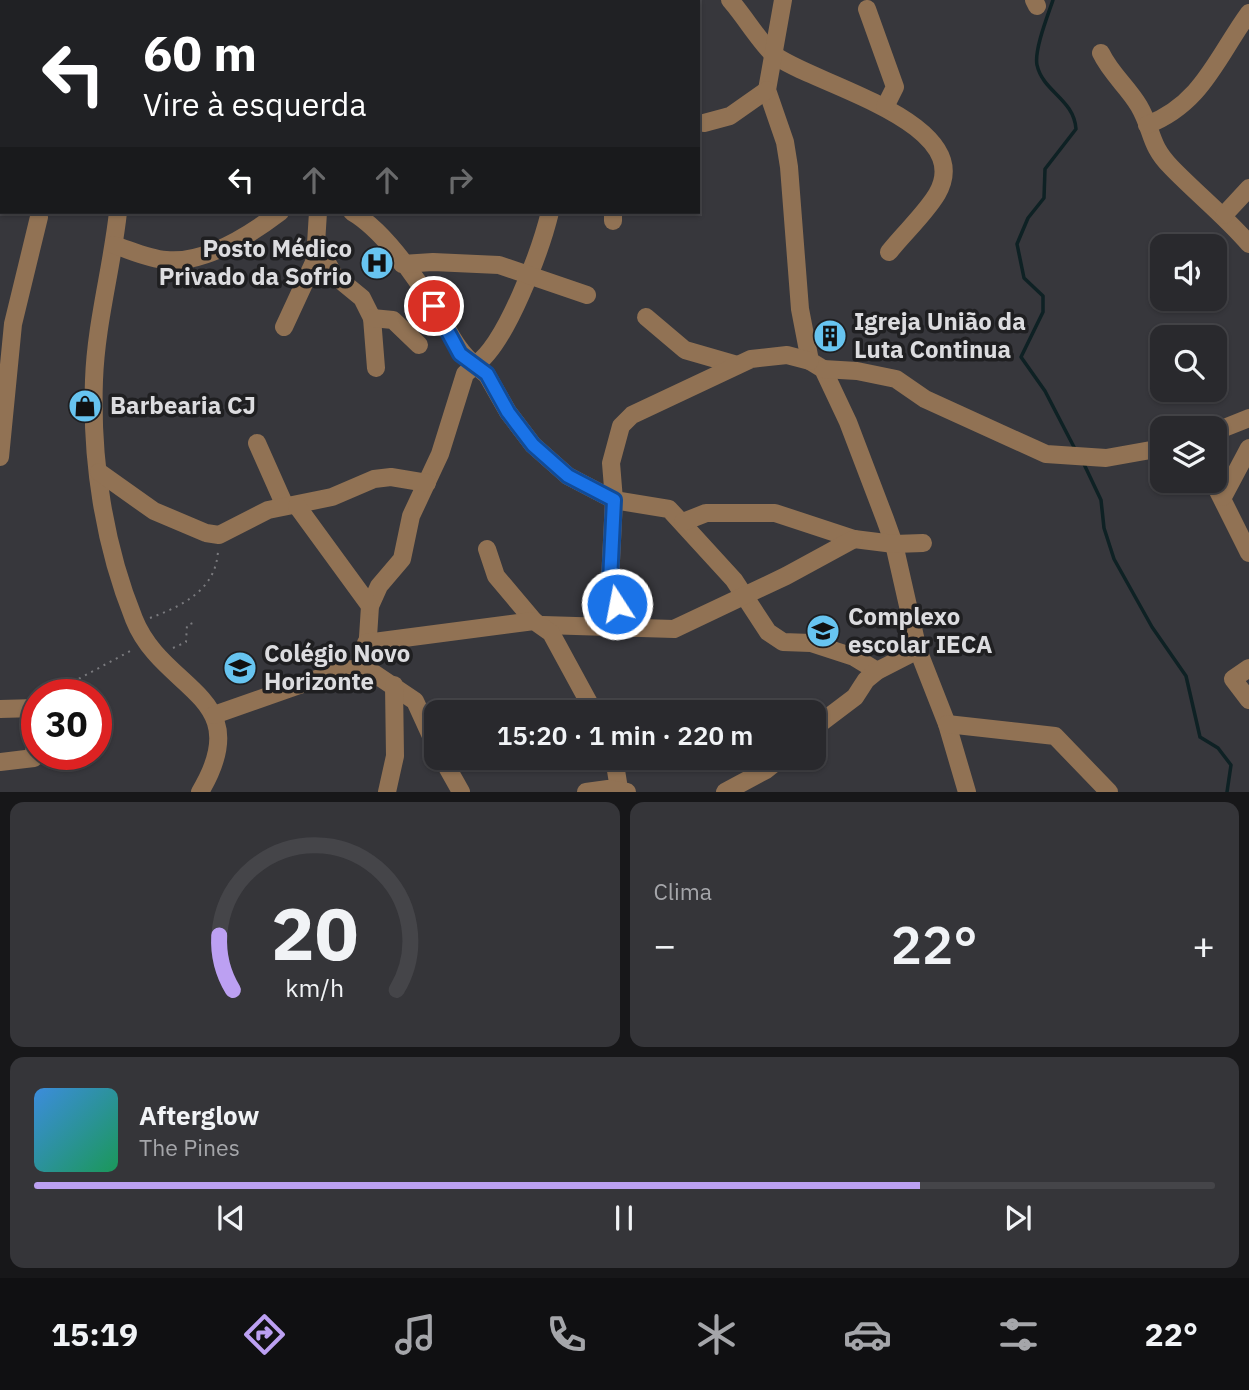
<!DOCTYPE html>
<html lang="pt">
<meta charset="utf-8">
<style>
:root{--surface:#29292d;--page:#353539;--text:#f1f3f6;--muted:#a5a6aa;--line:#454549;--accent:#bca0f2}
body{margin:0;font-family:"IBM Plex Sans",sans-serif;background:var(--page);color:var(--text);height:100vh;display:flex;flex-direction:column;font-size:26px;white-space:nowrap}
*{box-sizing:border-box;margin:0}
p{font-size:23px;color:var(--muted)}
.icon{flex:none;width:38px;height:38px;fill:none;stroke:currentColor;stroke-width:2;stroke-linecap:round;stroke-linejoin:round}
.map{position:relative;height:792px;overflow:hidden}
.details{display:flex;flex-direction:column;gap:10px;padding:10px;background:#171719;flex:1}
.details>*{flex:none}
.hud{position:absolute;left:0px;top:0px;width:700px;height:214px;box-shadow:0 2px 5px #0004,0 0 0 2px var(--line);background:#202124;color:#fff;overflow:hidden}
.buttons{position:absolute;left:1150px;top:234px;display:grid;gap:14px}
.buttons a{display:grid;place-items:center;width:77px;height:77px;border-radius:14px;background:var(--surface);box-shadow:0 2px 5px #0004,0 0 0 2px var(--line);font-size:35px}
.speed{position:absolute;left:21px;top:679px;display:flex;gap:14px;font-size:35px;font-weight:700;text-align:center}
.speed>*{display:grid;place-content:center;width:91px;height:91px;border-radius:50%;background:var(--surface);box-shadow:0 2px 5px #0004,0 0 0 2px var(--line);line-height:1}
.speed .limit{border:10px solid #d22;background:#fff;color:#111}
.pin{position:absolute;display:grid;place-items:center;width:60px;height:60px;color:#fff;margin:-30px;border:4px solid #fff;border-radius:50%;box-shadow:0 2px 7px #0007}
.me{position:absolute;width:77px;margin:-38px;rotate:349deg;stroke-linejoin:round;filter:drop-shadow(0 0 5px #0008)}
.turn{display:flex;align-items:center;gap:24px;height:147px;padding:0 28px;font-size:32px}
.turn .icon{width:91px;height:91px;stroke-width:2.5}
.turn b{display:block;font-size:49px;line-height:60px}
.lanes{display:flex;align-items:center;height:66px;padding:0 28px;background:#0003;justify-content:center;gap:35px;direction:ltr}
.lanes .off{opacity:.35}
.big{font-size:52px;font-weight:600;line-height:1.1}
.details .card{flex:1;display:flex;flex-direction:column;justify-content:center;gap:10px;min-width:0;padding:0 24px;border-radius:14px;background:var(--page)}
.details .dial{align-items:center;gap:0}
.dial svg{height:182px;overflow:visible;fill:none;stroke:var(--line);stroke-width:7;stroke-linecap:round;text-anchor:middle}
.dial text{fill:var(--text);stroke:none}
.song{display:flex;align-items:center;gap:21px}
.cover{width:84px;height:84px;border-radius:10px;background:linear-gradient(135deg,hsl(210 70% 55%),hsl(150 70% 35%))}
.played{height:7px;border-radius:4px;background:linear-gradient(90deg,var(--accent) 75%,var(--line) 75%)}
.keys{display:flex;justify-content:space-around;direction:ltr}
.heat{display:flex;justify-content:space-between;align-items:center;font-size:38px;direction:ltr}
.details .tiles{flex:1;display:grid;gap:10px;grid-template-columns:1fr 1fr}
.card:last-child{grid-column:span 2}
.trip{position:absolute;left:424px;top:700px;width:402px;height:70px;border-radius:14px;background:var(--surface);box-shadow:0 2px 5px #0004,0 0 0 2px var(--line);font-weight:600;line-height:70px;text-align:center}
.dock{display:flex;height:112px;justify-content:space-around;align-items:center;background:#101012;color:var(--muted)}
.dock .icon{width:49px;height:49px}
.dock .on{color:var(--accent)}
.dock b{font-size:32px;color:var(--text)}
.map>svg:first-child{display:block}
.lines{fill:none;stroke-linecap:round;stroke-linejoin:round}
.stream{stroke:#0e2124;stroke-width:3.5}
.path{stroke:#7a7a7e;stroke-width:2;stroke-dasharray:2 5;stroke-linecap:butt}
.minor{stroke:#917254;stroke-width:18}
.rail{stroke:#a4a4a8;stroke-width:3.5;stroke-dasharray:3.5 7;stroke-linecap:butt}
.route-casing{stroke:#114b97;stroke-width:18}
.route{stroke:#1a73e8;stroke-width:12}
.labels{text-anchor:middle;stroke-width:7;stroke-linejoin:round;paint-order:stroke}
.poi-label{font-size:24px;font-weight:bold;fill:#dcdcdf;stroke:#1f1f21;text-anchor:start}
</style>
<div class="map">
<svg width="1249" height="792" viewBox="0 0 1249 792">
<rect width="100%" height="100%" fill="#37373c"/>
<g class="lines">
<!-- stream -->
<g class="stream">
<path d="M1053,0C1048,15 1034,50 1037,65C1043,92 1074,99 1076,129L1045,169L1044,198L1028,218L1017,244L1024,278L1043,296V312L1021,357L1045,391L1075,449"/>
<path d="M1083,462L1101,500L1104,528L1114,559L1152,627L1186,676L1200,737L1218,748L1231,765L1227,792"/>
</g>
<!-- path -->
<g class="path">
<path d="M150,618C182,606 216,590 218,551"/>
<path d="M173,648L186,642L187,625L196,622"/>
<path d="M70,695L71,683L134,649"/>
</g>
<!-- minor -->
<g class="minor">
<path d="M33,0L34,2"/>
<path d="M730,0C742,13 762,45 773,54C808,83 979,121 937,194C925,214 904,233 889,252"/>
<path d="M783,0L767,90L785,142L789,167L800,309L810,361L823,369L848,422L885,519L894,544L918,650L947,724L967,792"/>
<path d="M1034,0L1037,6"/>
<path d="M289,2L293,0"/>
<path d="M582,2L586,0"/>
<path d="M867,9L895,87L885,107"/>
<path d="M1101,53C1111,74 1128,87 1139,106C1153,130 1149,145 1171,167C1197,194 1225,216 1249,244"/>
<path d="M704,123L730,116L767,90"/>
<path d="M1147,125C1202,104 1217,57 1249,13"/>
<path d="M118,212C112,268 96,323 94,380C91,460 104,545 134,619C163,692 258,695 200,792"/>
<path d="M352,212C383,230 415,276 434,307C448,328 455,349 475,365L465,374L440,454L411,516L402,559L379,586L370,606L366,668"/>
<path d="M550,212C541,249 506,345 475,365L487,375L508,412L533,445L568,476L614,500L669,509L734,580L768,632L783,642L811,643L854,657L877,671"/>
<path d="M1224,215L1249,188"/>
<path d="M613,221V212"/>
<path d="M114,245C130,250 149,259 166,260C205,264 251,234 280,212"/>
<path d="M318,246L334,275L362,298L372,318L376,368"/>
<path d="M402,264L433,262L499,265L587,295"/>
<path d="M646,317L685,350L737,365"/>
<path d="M372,318L393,320L419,345"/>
<path d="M284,327L315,260L318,212"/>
<path d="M823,369L857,371L896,379L925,399L1046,454L1106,458L1162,448"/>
<path d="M1214,432L1249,418"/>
<path d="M257,443L285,506"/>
<path d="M0,457L13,324L39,217"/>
<path d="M99,472L154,511L206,533L219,535L268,510L332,497L374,479L391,477L427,483"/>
<path d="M1213,481L1249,553"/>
<path d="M1223,497L1249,448"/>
<path d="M297,506L370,606"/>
<path d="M683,522L706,513H775L854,539L894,544L923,543"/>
<path d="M487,549L496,576L534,621"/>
<path d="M543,625L674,629L786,576L854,539"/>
<path d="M624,627L610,581L614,500L611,463L621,426L632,415L751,359L787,355L810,361"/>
<path d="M366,643L534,621L551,633L594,712"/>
<path d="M1249,668L1233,679L1249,700"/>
<path d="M0,709L36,708L34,758L0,762"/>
<path d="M214,715L342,670L366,668L415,701L436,747"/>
<path d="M947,724L1055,736L1109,792"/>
<path d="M814,728L855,697L866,680L877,671L918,650"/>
<path d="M442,758L461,792"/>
<path d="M614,758L619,789"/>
<path d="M387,792L395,756L394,685"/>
<path d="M586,792L608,789L627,792"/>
<path d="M725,792L766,770L781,758"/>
</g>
<!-- rail -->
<path class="rail" d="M8,2L10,0"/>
</g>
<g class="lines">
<defs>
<path id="route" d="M434,306L460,354L487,374L508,412L533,445L568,476L614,500L610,581L617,604"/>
</defs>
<!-- route casing -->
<use href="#route" class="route-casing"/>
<!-- route -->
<use href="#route" class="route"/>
</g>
<!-- icons -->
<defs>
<symbol id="hospital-disc" viewBox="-11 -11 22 22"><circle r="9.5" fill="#67c4f0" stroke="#1f1f21"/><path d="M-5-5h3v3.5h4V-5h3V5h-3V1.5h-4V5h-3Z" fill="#111"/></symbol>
<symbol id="building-disc" viewBox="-11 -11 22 22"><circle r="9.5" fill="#67c4f0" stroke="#1f1f21"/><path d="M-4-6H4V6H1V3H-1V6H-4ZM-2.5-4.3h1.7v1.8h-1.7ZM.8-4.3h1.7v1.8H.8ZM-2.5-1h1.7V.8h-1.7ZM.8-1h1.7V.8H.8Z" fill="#111"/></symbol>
<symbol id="shop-disc" viewBox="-11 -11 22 22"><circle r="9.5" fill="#67c4f0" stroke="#1f1f21"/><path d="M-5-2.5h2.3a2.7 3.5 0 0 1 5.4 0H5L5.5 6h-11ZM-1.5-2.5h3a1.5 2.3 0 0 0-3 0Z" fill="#111"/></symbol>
<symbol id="school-disc" viewBox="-11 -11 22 22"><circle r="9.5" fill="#67c4f0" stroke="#1f1f21"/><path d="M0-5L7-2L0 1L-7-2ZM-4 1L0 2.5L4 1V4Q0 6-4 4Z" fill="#111"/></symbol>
<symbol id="university-disc" viewBox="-11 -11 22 22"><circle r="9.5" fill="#67c4f0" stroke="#1f1f21"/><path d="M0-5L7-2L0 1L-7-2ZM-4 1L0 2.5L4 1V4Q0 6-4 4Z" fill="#111"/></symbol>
</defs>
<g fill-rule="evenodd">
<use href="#hospital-disc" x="358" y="244" width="38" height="38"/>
<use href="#building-disc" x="811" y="317" width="38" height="38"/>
<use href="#shop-disc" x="66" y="387" width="38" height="38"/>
<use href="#school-disc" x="804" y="612" width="38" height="38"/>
<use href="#university-disc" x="221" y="649" width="38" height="38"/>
</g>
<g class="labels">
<!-- poi labels -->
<g class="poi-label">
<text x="352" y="257" text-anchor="end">Posto Médico<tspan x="352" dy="28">Privado da Sofrio</tspan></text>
<text x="854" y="330">Igreja União da<tspan x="854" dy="28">Luta Continua</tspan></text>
<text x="110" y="414">Barbearia CJ</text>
<text x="848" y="625">Complexo<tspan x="848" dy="28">escolar IECA</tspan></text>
<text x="264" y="662">Colégio Novo<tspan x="264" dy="28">Horizonte</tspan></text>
</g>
</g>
</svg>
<div class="buttons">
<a><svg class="icon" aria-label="sound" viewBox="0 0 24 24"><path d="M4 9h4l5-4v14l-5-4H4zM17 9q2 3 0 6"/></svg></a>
<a><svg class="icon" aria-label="search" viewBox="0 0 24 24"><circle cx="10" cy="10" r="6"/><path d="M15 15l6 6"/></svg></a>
<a><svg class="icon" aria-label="layers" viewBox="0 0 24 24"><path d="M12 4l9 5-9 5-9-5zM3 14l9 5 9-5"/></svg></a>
</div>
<div class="speed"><div class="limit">30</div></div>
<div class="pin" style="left:434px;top:306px;background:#d93025"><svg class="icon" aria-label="arrive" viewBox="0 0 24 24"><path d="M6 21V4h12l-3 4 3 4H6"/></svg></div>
<svg class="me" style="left:617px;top:604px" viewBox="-20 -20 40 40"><circle r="17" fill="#1a73e8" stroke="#fff" stroke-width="3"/><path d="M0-11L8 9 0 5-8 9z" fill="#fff"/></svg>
<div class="trip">15:20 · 1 min · 220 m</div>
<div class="hud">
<div class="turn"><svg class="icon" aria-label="left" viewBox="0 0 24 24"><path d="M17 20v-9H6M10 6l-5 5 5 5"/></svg><div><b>60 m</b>Vire à esquerda</div></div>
<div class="lanes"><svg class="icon" aria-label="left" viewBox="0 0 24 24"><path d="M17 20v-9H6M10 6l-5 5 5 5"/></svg><svg class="icon off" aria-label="ahead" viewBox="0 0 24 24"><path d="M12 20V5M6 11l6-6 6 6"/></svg><svg class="icon off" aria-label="ahead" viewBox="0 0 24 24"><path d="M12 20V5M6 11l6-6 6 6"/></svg><svg class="icon off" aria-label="right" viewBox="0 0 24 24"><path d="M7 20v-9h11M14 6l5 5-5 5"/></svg></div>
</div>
</div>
<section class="details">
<div class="tiles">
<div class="card dial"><svg viewBox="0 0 100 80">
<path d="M14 69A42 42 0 1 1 86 69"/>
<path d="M14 69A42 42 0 0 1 8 45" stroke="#bca0f2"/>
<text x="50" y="56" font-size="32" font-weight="700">20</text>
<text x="50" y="72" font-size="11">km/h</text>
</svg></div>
<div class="card"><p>Clima</p>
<div class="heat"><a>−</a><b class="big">22°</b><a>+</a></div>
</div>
<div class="card">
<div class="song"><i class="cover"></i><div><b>Afterglow</b><p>The Pines</p></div></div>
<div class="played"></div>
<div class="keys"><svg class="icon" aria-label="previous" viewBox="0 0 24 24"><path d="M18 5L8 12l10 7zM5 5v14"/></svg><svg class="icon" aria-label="pause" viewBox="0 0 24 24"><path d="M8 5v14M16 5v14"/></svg><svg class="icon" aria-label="next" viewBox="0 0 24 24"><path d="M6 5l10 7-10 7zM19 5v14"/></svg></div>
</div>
</div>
</section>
<nav class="dock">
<b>15:19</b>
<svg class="icon on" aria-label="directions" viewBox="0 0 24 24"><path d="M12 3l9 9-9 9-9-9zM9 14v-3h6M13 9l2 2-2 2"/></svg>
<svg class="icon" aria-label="music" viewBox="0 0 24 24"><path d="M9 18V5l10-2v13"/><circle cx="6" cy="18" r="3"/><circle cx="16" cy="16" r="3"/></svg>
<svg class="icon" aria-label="phone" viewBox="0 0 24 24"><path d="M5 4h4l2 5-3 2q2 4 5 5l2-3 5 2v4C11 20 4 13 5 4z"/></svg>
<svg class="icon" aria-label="climate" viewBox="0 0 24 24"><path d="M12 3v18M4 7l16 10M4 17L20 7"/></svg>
<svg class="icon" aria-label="car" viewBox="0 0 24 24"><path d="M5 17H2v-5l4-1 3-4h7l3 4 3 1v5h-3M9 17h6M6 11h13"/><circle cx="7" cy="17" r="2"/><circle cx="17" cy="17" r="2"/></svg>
<svg class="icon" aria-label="filters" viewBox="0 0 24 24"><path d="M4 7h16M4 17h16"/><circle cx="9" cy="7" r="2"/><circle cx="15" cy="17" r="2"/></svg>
<b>22°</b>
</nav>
